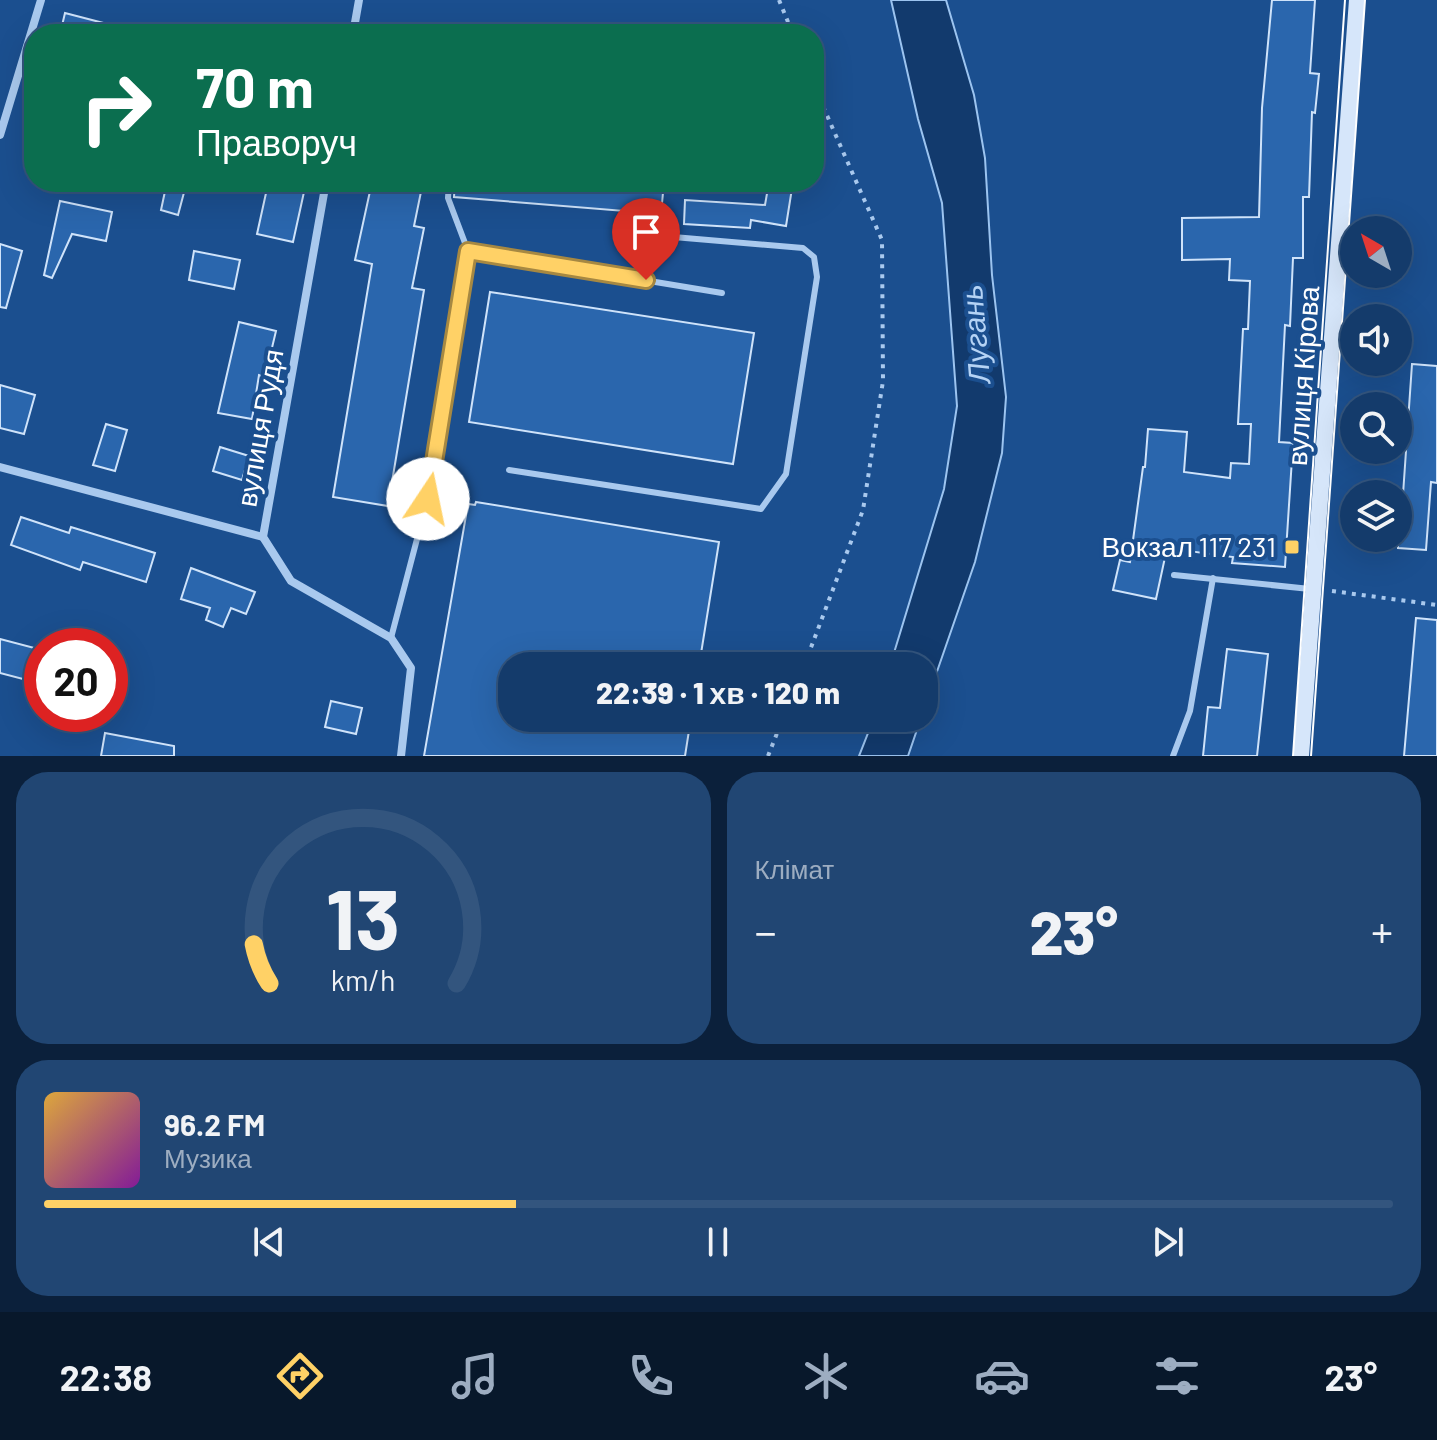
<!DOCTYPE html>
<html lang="uk">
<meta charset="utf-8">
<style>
:root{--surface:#143b6b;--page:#214673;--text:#f1f3f6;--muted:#9dadc1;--line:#33557e;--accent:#ffd166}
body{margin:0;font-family:Barlow,sans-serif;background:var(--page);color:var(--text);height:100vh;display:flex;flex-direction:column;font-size:30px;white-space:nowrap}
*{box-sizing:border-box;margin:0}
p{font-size:26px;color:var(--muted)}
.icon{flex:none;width:44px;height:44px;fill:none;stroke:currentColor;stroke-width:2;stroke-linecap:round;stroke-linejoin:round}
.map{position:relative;height:756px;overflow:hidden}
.details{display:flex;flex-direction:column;gap:16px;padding:16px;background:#0b203b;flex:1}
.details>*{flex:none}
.top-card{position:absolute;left:24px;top:24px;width:800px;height:168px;border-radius:32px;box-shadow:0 8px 32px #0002,0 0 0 2px var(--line);background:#0b6e4f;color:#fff;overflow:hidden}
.needle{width:52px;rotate:321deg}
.controls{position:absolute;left:1340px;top:216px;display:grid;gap:16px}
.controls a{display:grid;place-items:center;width:72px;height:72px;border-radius:50%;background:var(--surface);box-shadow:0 8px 32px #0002,0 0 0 2px var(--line);font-size:40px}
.speed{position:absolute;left:24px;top:628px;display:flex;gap:16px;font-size:40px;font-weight:700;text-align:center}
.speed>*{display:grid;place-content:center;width:104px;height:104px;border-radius:50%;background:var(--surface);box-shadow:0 8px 32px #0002,0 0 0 2px var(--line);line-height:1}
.speed .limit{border:12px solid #d22;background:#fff;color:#111}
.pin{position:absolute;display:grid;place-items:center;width:68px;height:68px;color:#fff;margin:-82px -34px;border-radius:50% 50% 50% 0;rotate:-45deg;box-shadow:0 0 8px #0007}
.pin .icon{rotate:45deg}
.me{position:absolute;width:88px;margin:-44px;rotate:11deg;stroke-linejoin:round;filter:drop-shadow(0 0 6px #0008)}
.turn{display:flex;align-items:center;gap:28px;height:168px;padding:0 40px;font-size:36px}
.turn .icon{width:104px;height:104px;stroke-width:2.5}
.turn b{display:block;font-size:56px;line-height:68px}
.big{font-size:60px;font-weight:800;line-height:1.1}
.details .widget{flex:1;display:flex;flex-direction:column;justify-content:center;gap:12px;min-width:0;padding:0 28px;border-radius:32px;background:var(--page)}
.details .dial{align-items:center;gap:0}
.dial svg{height:208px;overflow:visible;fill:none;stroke:var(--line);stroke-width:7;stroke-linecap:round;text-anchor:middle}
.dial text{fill:var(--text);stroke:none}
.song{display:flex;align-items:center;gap:24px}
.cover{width:96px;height:96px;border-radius:12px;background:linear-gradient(135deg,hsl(40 70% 55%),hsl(290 70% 35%))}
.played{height:8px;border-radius:4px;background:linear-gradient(90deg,var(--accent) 35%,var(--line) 35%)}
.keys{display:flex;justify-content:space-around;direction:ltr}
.heat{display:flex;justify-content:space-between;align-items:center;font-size:44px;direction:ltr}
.details .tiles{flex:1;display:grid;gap:16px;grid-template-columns:1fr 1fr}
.widget:last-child{grid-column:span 2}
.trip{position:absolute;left:498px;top:652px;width:440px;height:80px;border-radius:32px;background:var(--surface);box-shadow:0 8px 32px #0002,0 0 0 2px var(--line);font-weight:800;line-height:80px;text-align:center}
.tabs{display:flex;height:128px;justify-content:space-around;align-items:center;background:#08182b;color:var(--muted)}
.tabs .icon{width:56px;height:56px}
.tabs .selected{color:var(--accent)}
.tabs b{font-size:36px;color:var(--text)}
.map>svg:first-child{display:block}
.water{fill:#123a6d;stroke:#9cc4f0;stroke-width:2}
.building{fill:#2a66ad;stroke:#cfe3fa;stroke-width:2}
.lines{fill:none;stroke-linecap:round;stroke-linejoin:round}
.path{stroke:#a9c9ee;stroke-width:4;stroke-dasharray:4 6;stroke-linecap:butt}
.lane{stroke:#a9c9ee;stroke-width:6}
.street{stroke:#a9c9ee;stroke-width:8}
.secondary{stroke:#d6e6fa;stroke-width:16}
.tram{stroke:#fff;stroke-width:2}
.route-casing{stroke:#a68842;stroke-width:20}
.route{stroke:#ffd166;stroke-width:14}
.poi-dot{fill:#ffd166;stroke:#1b4f8f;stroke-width:3}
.labels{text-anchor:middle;stroke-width:8;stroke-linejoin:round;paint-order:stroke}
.street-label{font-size:28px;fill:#fff;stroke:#1b4f8f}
.poi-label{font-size:28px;fill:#fff;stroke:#1b4f8f;text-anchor:end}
.water-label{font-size:30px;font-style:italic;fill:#b5d3f5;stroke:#1b4f8f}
</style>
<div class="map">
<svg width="1437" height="756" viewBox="0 0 1437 756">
<rect width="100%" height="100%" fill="#1b4f8f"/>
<!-- water -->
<g class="water">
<path d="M891,0H946L974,95L985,158L992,275L1006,397L1002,453L975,562L924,709V666H890L944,489L957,406L942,203L918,119Z"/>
<path d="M874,718H921L908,756H859Z"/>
</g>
<!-- building -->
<g class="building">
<path d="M1272,0H1315L1310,73L1319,74L1315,113L1312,112L1309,197H1303V258H1293L1290,326L1285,325L1279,442L1293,443L1285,567L1232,563L1233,557L1167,548L1156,599L1113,590L1120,560L1130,562L1143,467H1145L1148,429L1187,432L1184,472L1230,478L1231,463L1249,464L1251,424H1238L1243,329H1248L1250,281L1229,280L1230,259L1182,260V218L1259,217L1262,108Z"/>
<path d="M65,13L119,27L118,34H60Z"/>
<path d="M167,182L186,185L178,215L161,210Z"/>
<path d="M372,182H423L414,226L424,228L412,288L424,290L388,506L333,497L372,264L355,260Z"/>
<path d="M455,182H664L661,214L454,197Z"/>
<path d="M769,182H793L786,226L751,220L750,228L684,224L685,200L765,205Z"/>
<path d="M268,184L304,192L293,242L257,234Z"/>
<path d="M60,201L112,212L106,241L72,234L52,278L44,275Z"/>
<path d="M0,244L22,251L6,308L0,307Z"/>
<path d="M194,251L240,260L234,289L189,280Z"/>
<path d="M490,292L754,333L733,464L469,422Z"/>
<path d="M239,322L276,331L265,377L259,375L252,419L218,413Z"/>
<path d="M1412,364L1437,366V483L1431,482L1426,550L1398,548V509H1402Z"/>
<path d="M0,385L35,395L24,434L0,428Z"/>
<path d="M106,424L127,430L115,471L93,465Z"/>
<path d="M220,447L249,456L242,480L213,471Z"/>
<path d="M476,502L719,542L699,666H512V718H691L685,756H424L468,504L475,505Z"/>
<path d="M21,517L69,533L71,527L155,553L146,582L83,562L80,570L11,545Z"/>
<path d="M191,568L255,592L246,614L231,608L223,627L206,620L210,608L181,599Z"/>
<path d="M1416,618L1437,620V756H1404Z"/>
<path d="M0,639L42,650V684L0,673Z"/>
<path d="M1227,649L1268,654L1257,756H1203L1208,707L1220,708Z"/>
<path d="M331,701L362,708L356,734L325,727Z"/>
<path d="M105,733L174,746V756H101Z"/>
</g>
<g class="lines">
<!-- path -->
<g class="path">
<path d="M779,0L793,34"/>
<path d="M1332,591L1437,605"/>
<path d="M804,666L863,510L883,381L882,240L814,86"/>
<path d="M768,756L783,718"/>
</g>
<!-- lane -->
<g class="lane">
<path d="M468,251L722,293"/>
<path d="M509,470L761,509L786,474L817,277L814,257L803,248L650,235L646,280"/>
<path d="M1174,575L1310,589"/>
<path d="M391,638L432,482L468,251L448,198L449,182"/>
<path d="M1173,756L1190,711L1213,578"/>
</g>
<!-- street -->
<g class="street">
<path d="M353,34L359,0"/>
<path d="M0,135L41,0"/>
<path d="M326,182L263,537L291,581L391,638L411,668L401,756"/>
<path d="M0,467L263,537"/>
</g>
<!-- secondary -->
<path class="secondary" d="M1301,756L1357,0"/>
<!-- tram -->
<g class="tram">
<path d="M1293,756L1345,0"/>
<path d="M1311,756L1365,0"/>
</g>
</g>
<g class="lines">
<defs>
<path id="route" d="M428,499L468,251L646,280"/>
</defs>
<!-- route casing -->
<use href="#route" class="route-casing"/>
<!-- route -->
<use href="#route" class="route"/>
</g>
<!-- markers -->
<rect class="poi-dot" x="1284" y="539" width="16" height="16" rx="4"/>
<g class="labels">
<!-- street labels -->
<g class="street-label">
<text transform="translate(1303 376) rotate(-86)" y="10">вулиця Кірова</text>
<text transform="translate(260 428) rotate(-80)" y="10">вулиця Рудя</text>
</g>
<!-- poi labels -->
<g class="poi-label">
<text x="1276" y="557">Вокзал 117 231</text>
</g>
<!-- water labels -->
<g class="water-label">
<text transform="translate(976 334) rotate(-95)" y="10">Лугань</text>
</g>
</g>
</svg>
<div class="controls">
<a><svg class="needle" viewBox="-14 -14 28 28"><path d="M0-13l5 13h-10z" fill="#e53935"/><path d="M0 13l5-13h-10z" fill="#9dadc1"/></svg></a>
<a><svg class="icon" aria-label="sound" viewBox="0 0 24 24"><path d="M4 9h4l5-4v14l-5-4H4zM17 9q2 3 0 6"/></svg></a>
<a><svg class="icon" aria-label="search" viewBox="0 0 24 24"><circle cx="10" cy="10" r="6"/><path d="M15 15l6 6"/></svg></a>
<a><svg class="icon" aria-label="layers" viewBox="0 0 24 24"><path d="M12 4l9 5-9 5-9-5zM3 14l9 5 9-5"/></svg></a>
</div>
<div class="speed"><div class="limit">20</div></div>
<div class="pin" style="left:646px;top:280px;background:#d93025"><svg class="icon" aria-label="arrive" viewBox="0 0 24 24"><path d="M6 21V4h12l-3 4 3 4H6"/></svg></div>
<svg class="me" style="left:428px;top:499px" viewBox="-20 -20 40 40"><circle r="19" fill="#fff"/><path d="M0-13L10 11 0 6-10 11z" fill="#ffd166"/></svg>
<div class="trip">22:39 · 1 хв · 120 m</div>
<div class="top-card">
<div class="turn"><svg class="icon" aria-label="right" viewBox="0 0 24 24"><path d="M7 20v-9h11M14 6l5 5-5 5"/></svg><div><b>70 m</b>Праворуч</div></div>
</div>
</div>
<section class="details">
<div class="tiles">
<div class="widget dial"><svg viewBox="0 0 100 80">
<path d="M14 69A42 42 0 1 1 86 69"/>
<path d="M14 69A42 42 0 0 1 8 54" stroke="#ffd166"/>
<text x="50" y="56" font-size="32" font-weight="700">13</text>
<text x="50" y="72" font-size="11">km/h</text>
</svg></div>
<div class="widget"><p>Клімат</p>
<div class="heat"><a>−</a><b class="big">23°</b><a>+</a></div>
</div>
<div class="widget">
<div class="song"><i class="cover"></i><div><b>96.2 FM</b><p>Музика</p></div></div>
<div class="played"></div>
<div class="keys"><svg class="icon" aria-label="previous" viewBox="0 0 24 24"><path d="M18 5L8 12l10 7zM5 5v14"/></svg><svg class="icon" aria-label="pause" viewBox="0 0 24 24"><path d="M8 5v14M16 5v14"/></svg><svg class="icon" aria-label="next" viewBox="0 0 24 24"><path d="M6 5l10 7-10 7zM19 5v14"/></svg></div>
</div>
</div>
</section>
<nav class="tabs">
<b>22:38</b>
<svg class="icon selected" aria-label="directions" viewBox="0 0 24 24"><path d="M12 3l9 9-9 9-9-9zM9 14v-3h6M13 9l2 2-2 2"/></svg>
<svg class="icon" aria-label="music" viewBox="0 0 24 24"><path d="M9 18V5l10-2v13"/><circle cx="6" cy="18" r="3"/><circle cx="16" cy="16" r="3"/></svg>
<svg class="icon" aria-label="phone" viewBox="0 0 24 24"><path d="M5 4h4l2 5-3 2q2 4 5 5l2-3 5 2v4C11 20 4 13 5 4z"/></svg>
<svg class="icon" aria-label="climate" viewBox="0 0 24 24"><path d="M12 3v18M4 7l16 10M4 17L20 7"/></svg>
<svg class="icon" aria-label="car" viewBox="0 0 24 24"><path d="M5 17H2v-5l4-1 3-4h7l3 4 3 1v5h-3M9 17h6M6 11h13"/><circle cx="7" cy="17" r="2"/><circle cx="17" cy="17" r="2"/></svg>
<svg class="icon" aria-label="filters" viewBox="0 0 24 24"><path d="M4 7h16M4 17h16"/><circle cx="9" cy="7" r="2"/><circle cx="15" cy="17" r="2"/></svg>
<b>23°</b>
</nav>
